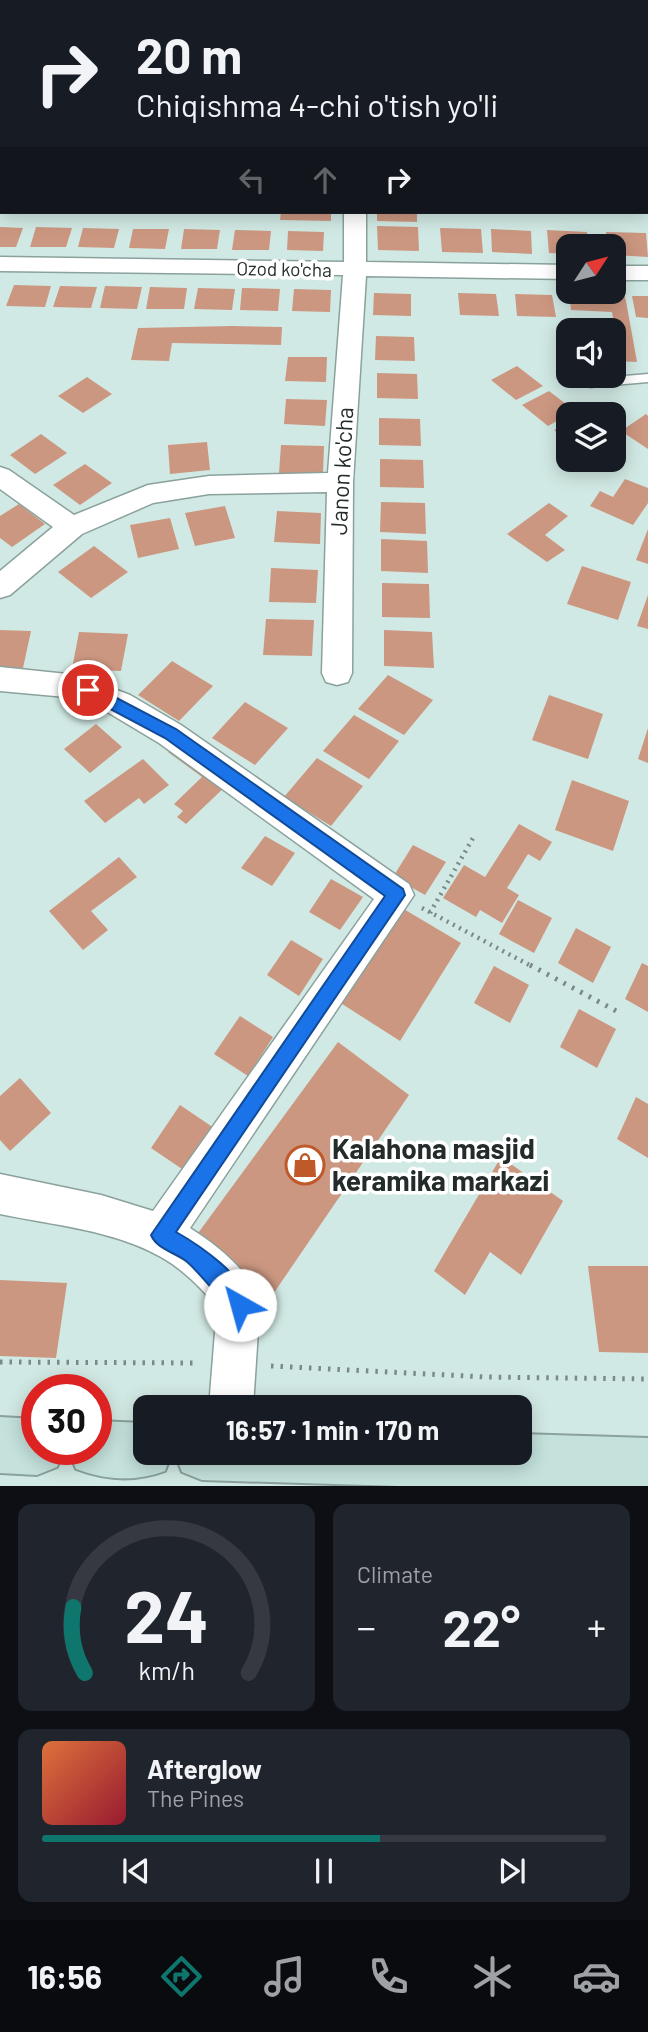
<!DOCTYPE html>
<meta charset="utf-8">
<style>
:root{--surface:#171b24;--page:#20242c;--text:#f1f3f6;--muted:#9ea1a6;--line:#363941;--accent:#0f766e}
body{margin:0;font-family:Barlow,sans-serif;background:var(--page);color:var(--text);height:100vh;display:flex;flex-direction:column;font-size:26px;white-space:nowrap}
*{box-sizing:border-box;margin:0}
p{font-size:23px;color:var(--muted)}
.icon{flex:none;width:38px;height:38px;fill:none;stroke:currentColor;stroke-width:2;stroke-linecap:round;stroke-linejoin:round}
.map{position:relative;height:1486px;overflow:hidden}
.details{display:flex;flex-direction:column;gap:18px;padding:18px;background:#0d0f14;flex:1}
.details>*{flex:none}
.guide{position:absolute;left:0px;top:0px;width:649px;height:214px;box-shadow:0 4px 18px #0003;background:#171b24;color:var(--text);overflow:hidden}
.needle{width:46px;rotate:54deg}
.buttons{position:absolute;left:556px;top:234px;display:grid;gap:14px}
.buttons a{display:grid;place-items:center;width:70px;height:70px;border-radius:14px;background:var(--surface);box-shadow:0 4px 18px #0003;font-size:35px}
.speed{position:absolute;left:21px;top:1374px;display:flex;gap:14px;font-size:35px;font-weight:700;text-align:center}
.speed>*{display:grid;place-content:center;width:91px;height:91px;border-radius:50%;background:var(--surface);box-shadow:0 4px 18px #0003;line-height:1}
.speed .limit{border:10px solid #d22;background:#fff;color:#111}
.pin{position:absolute;display:grid;place-items:center;width:60px;height:60px;color:#fff;margin:-30px;border:4px solid #fff;border-radius:50%;box-shadow:0 2px 7px #0007}
.me{position:absolute;width:77px;margin:-38px;rotate:322deg;stroke-linejoin:round;filter:drop-shadow(0 0 5px #0008)}
.turn{display:flex;align-items:center;gap:24px;height:147px;padding:0 21px;font-size:32px}
.turn .icon{width:91px;height:91px;stroke-width:2.5}
.turn b{display:block;font-size:49px;line-height:60px}
.lanes{display:flex;align-items:center;height:66px;padding:0 21px;background:#0003;justify-content:center;gap:35px;direction:ltr}
.lanes .off{opacity:.35}
.big{font-size:52px;font-weight:700;line-height:1.1}
.details .tile{flex:1;display:flex;flex-direction:column;justify-content:center;gap:10px;min-width:0;padding:0 24px;border-radius:14px;background:var(--page)}
.details .dial{align-items:center;gap:0}
.dial svg{height:182px;overflow:visible;fill:none;stroke:var(--line);stroke-width:7;stroke-linecap:round;text-anchor:middle}
.dial text{fill:var(--text);stroke:none}
.song{display:flex;align-items:center;gap:21px}
.cover{width:84px;height:84px;border-radius:10px;background:linear-gradient(135deg,hsl(20 70% 55%),hsl(350 70% 35%))}
.played{height:7px;border-radius:4px;background:linear-gradient(90deg,var(--accent) 60%,var(--line) 60%)}
.keys{display:flex;justify-content:space-around;direction:ltr}
.heat{display:flex;justify-content:space-between;align-items:center;font-size:38px;direction:ltr}
.details .tiles{flex:1;display:grid;gap:18px;grid-template-columns:1fr 1fr}
.tile:last-child{grid-column:span 2}
.trip{position:absolute;left:133px;top:1395px;width:399px;height:70px;border-radius:14px;background:var(--surface);box-shadow:0 4px 18px #0003;font-weight:700;line-height:70px;text-align:center}
.tab-bar{display:flex;height:112px;justify-content:space-around;align-items:center;background:#090b0e;color:var(--muted)}
.tab-bar .icon{width:49px;height:49px}
.tab-bar .selected{color:var(--accent)}
.tab-bar b{font-size:32px;color:var(--text)}
.map>svg:first-child{display:block}
.built{fill:#bee0d8}
.building{fill:#cc9781}
.lines{fill:none;stroke-linecap:round;stroke-linejoin:round}
.service-casing{stroke:#8aa19c;stroke-width:3}
.minor-casing{stroke:#8aa19c;stroke-width:3}
.secondary-casing{stroke:#8aa19c;stroke-width:4}
.path-far2{stroke:#798a86;stroke-width:2.5;stroke-dasharray:1 3.5;stroke-linecap:butt}
.path-far1{stroke:#798a86;stroke-width:4.5;stroke-dasharray:2 5;stroke-linecap:butt}
.path{stroke:#798a86;stroke-width:5;stroke-dasharray:2.5 7;stroke-linecap:butt}
.service{fill:#fff;fill-rule:evenodd}
.minor{fill:#fff;fill-rule:evenodd}
.secondary{fill:#c4e1dc;fill-rule:evenodd}
.route{fill:#1a73e8;stroke:#114b97;stroke-width:2}
.labels{text-anchor:middle;stroke-width:7;stroke-linejoin:round;paint-order:stroke}
.far-street-label{font-size:19px;fill:#232c2a;stroke:#fff}
.street-label{font-size:23px;fill:#232c2a;stroke:#fff}
.near-poi-label{font-size:28px;font-weight:bold;fill:#232c2a;stroke:#fff;text-anchor:start}
</style>
<div class="map">
<svg width="648" height="1486" viewBox="0 0 648 1486">
<rect width="100%" height="100%" fill="#d1e9e4"/>
<!-- built -->
<path class="built" d="M79,0H384L75,2Z"/>
<!-- building -->
<g class="building">
<path d="M281,212H331V221L280,220Z"/>
<path d="M377,212H417V222L377,221Z"/>
<path d="M377,226L418,227L419,251L378,250Z"/>
<path d="M0,227L23,228L16,247H0Z"/>
<path d="M36,227L72,228L66,247H30Z"/>
<path d="M83,228L119,229L114,248L78,247Z"/>
<path d="M440,228L481,229L483,253L442,252Z"/>
<path d="M133,229H169L165,249L129,248Z"/>
<path d="M184,229L220,230L217,249H181Z"/>
<path d="M491,229L531,231L532,254L492,252Z"/>
<path d="M235,230L271,231L269,250H232Z"/>
<path d="M547,230L587,232L589,247H569V254L549,253Z"/>
<path d="M288,231L324,232L323,251L287,250Z"/>
<path d="M606,232L646,233L648,257L614,255V247H608Z"/>
<path d="M14,285L51,286L45,307L6,306Z"/>
<path d="M60,286L97,287L91,308L53,307Z"/>
<path d="M105,286L142,287L137,309L100,308Z"/>
<path d="M150,287L187,288L184,309H146Z"/>
<path d="M198,288L235,289L232,310L194,309Z"/>
<path d="M242,288L280,289L278,311L240,310Z"/>
<path d="M294,289L331,290L330,312L292,311Z"/>
<path d="M624,291L628,312L637,362L614,361L616,337L612,312L571,310L569,292Z"/>
<path d="M374,293L411,294V316L373,315Z"/>
<path d="M458,293L496,294L499,316L460,315Z"/>
<path d="M515,294L552,295L556,317L517,316Z"/>
<path d="M632,296H648V318L636,317Z"/>
<path d="M232,326L282,327L281,345L172,343L169,361L131,360L138,328Z"/>
<path d="M376,336L414,337L415,361L375,360Z"/>
<path d="M288,357H327L326,382L285,381Z"/>
<path d="M517,366L543,386L516,400L491,380Z"/>
<path d="M377,373L417,374L418,399L377,398Z"/>
<path d="M87,377L112,394L83,413L58,396Z"/>
<path d="M549,391L575,411L548,426L522,405Z"/>
<path d="M286,399L327,400L325,426L284,424Z"/>
<path d="M646,414L648,416V449L621,431Z"/>
<path d="M379,418L420,419L421,446L379,445Z"/>
<path d="M569,423V442L554,430Z"/>
<path d="M41,434L67,453L35,474L10,455Z"/>
<path d="M207,442L210,470L170,474L168,445Z"/>
<path d="M281,445L324,446L323,474L279,473Z"/>
<path d="M380,459L423,460L424,488L380,487Z"/>
<path d="M85,464L112,483L80,505L53,485Z"/>
<path d="M625,479L648,488V503L633,525L590,506L600,491L613,497Z"/>
<path d="M381,502L425,503L426,534L380,532Z"/>
<path d="M549,503L568,516L545,535L565,550L547,562L507,534Z"/>
<path d="M19,504L45,524L12,547L0,538V516Z"/>
<path d="M225,506L235,538L195,546L185,513Z"/>
<path d="M277,511L321,513L320,544L274,542Z"/>
<path d="M170,518L179,549L138,558L130,525Z"/>
<path d="M648,529V564L636,560Z"/>
<path d="M381,539L427,541L428,573L381,571Z"/>
<path d="M94,546L128,572L91,598L58,572Z"/>
<path d="M582,566L631,582L618,620L567,604Z"/>
<path d="M271,568L318,570L316,603L269,602Z"/>
<path d="M382,583L429,584L430,618L382,617Z"/>
<path d="M648,595V629L637,626Z"/>
<path d="M266,619L314,620L312,656L263,655Z"/>
<path d="M0,630L31,631L23,668L0,667Z"/>
<path d="M384,630L432,632L434,668L384,666Z"/>
<path d="M79,632L128,634L121,671L72,669Z"/>
<path d="M172,661L213,686L179,721L138,695Z"/>
<path d="M388,675L433,700L404,735L358,709Z"/>
<path d="M549,695L603,714L588,759L532,740Z"/>
<path d="M245,702L288,728L255,765L212,738Z"/>
<path d="M354,715L399,741L369,779L323,751Z"/>
<path d="M96,724L122,747L90,773L64,749Z"/>
<path d="M648,728V763L638,759Z"/>
<path d="M178,744L229,783L186,824L177,817L183,811L174,804L202,777L168,752Z"/>
<path d="M317,758L363,786L331,826L284,797Z"/>
<path d="M143,759L169,785L144,804L139,798L105,823L84,801Z"/>
<path d="M572,780L629,801L613,851L555,830Z"/>
<path d="M519,824L552,842L540,861L528,854L507,888L519,895L502,923L480,910L476,917L443,898L464,865L485,877Z"/>
<path d="M265,836L295,853L272,886L241,868Z"/>
<path d="M413,845L446,862L425,895L393,877Z"/>
<path d="M119,857L137,877L91,911L108,930L83,950L49,911Z"/>
<path d="M331,879L363,897L340,930L309,912Z"/>
<path d="M518,900L552,918L534,953L499,934Z"/>
<path d="M402,908L461,943L400,1041L339,1002Z"/>
<path d="M576,928L611,947L593,983L558,963Z"/>
<path d="M291,940L323,959L299,996L267,975Z"/>
<path d="M642,963L648,966V1012L625,999Z"/>
<path d="M494,966L529,985L510,1023L474,1003Z"/>
<path d="M579,1009L616,1029L597,1068L560,1047Z"/>
<path d="M240,1016L273,1037L248,1076L214,1054Z"/>
<path d="M338,1042L409,1095L267,1303L193,1240Z"/>
<path d="M20,1078L51,1113L10,1151L0,1140V1096Z"/>
<path d="M636,1097L648,1104V1158L617,1139Z"/>
<path d="M180,1105L214,1128L185,1171L151,1148Z"/>
<path d="M501,1157L563,1201L521,1275L490,1252L465,1295L434,1271Z"/>
<path d="M588,1266H648V1353L599,1352Z"/>
<path d="M0,1280L67,1283L56,1358L0,1356Z"/>
</g>
<g class="lines">
<defs>
<path id="service" d="M648,374V382L590,387L584,383L590,379Z"/>
<g id="minor">
<path d="M0,0L9,2H2V9Z"/>
<path d="M47,0H66L46,2Z"/>
<path d="M622,0H640L641,2H623Z"/>
<path d="M0,22H2L0,33Z"/>
<path d="M344,212H366V262L569,265V279L366,276L353,482L352,673L348,682L337,685L326,682L322,673L327,492L209,494L153,503L82,534L10,595L0,598V571L53,527L0,489V467L9,470L74,515L148,485L209,476L328,473L343,275L0,271V257L344,262Z"/>
<rect x="614" y="266" width="34" height="14"/>
<path d="M0,667L77,675L130,695L181,725L409,884L414,895L190,1228C218,1246 247,1269 260,1300L253,1407H209L217,1307C201,1288 184,1270 161,1257C114,1230 52,1225 0,1214V1174L101,1195L153,1211L374,899L159,743L109,713L88,703L66,697L0,691Z"/>
</g>
<g id="secondary">
<path d="M0,1417L37,1419V1449H64L57,1467L37,1475L0,1473Z"/>
<path d="M96,1421L145,1423V1452H172L165,1471C136,1482 105,1480 76,1469L68,1449H96Z"/>
<path d="M520,1434L648,1438V1486H399L202,1480L182,1472L174,1452H520Z"/>
</g>
</defs>
<!-- service casing -->
<use href="#service" class="service-casing"/>
<!-- minor casing -->
<use href="#minor" class="minor-casing"/>
<!-- secondary casing -->
<use href="#secondary" class="secondary-casing"/>
<!-- path-far2 -->
<path class="path-far2" d="M476,2L479,0"/>
<!-- path-far1 -->
<g class="path-far1">
<path d="M422,908L533,967"/>
<path d="M430,913L473,838"/>
</g>
<!-- path -->
<g class="path">
<path d="M530,965L620,1013"/>
<path d="M0,1362L196,1363"/>
<path d="M271,1366L486,1377L648,1379"/>
</g>
<!-- service -->
<use href="#service" class="service"/>
<!-- minor -->
<use href="#minor" class="minor"/>
<!-- secondary -->
<use href="#secondary" class="secondary"/>
</g>
<!-- route -->
<path class="route" d="M88,683L176,729L403,889L405,895L176,1232C201,1246 244,1276 251,1305L248,1312L240,1315C227,1310 201,1273 186,1261C174,1252 157,1249 151,1235L385,896L165,738L82,694L80,690L82,685Z"/>
<!-- icons -->
<defs>
<symbol id="shop-ring" viewBox="-11 -11 22 22"><circle r="9.5" fill="#fff" stroke="#bf592a" stroke-width="1.5"/><path d="M-5-2.5h2.3a2.7 3.5 0 0 1 5.4 0H5L5.5 6h-11ZM-1.5-2.5h3a1.5 2.3 0 0 0-3 0Z" fill="#bf592a"/></symbol>
</defs>
<g fill-rule="evenodd">
<use href="#shop-ring" x="283" y="1143" width="44" height="44"/>
</g>
<g class="labels">
<!-- far-street labels -->
<g class="far-street-label">
<text transform="translate(284 269) rotate(1)" y="7">Ozod ko'cha</text>
</g>
<!-- street labels -->
<g class="street-label">
<text transform="translate(342 471) rotate(-87)" y="8">Janon ko'cha</text>
</g>
<!-- near-poi labels -->
<g class="near-poi-label">
<text x="332" y="1159">Kalahona masjid<tspan x="332" dy="32">keramika markazi</tspan></text>
</g>
</g>
</svg>
<div class="buttons">
<a><svg class="needle" viewBox="-14 -14 28 28"><path d="M0-13l5 13h-10z" fill="#e53935"/><path d="M0 13l5-13h-10z" fill="#9ea1a6"/></svg></a>
<a><svg class="icon" aria-label="sound" viewBox="0 0 24 24"><path d="M4 9h4l5-4v14l-5-4H4zM17 9q2 3 0 6"/></svg></a>
<a><svg class="icon" aria-label="layers" viewBox="0 0 24 24"><path d="M12 4l9 5-9 5-9-5zM3 14l9 5 9-5"/></svg></a>
</div>
<div class="speed"><div class="limit">30</div></div>
<div class="pin" style="left:88px;top:690px;background:#d93025"><svg class="icon" aria-label="arrive" viewBox="0 0 24 24"><path d="M6 21V4h12l-3 4 3 4H6"/></svg></div>
<svg class="me" style="left:240px;top:1305px" viewBox="-20 -20 40 40"><circle r="19" fill="#fff"/><path d="M0-13L10 11 0 6-10 11z" fill="#1a73e8"/></svg>
<div class="trip">16:57 · 1 min · 170 m</div>
<div class="guide">
<div class="turn"><svg class="icon" aria-label="right" viewBox="0 0 24 24"><path d="M7 20v-9h11M14 6l5 5-5 5"/></svg><div><b>20 m</b>Chiqishma 4-chi o'tish yo'li</div></div>
<div class="lanes"><svg class="icon off" aria-label="left" viewBox="0 0 24 24"><path d="M17 20v-9H6M10 6l-5 5 5 5"/></svg><svg class="icon off" aria-label="ahead" viewBox="0 0 24 24"><path d="M12 20V5M6 11l6-6 6 6"/></svg><svg class="icon" aria-label="right" viewBox="0 0 24 24"><path d="M7 20v-9h11M14 6l5 5-5 5"/></svg></div>
</div>
</div>
<section class="details">
<div class="tiles">
<div class="tile dial"><svg viewBox="0 0 100 80">
<path d="M14 69A42 42 0 1 1 86 69"/>
<path d="M14 69A42 42 0 0 1 9 40" stroke="#0f766e"/>
<text x="50" y="56" font-size="32" font-weight="700">24</text>
<text x="50" y="72" font-size="11">km/h</text>
</svg></div>
<div class="tile"><p>Climate</p>
<div class="heat"><a>−</a><b class="big">22°</b><a>+</a></div>
</div>
<div class="tile">
<div class="song"><i class="cover"></i><div><b>Afterglow</b><p>The Pines</p></div></div>
<div class="played"></div>
<div class="keys"><svg class="icon" aria-label="previous" viewBox="0 0 24 24"><path d="M18 5L8 12l10 7zM5 5v14"/></svg><svg class="icon" aria-label="pause" viewBox="0 0 24 24"><path d="M8 5v14M16 5v14"/></svg><svg class="icon" aria-label="next" viewBox="0 0 24 24"><path d="M6 5l10 7-10 7zM19 5v14"/></svg></div>
</div>
</div>
</section>
<nav class="tab-bar">
<b>16:56</b>
<svg class="icon selected" aria-label="directions" viewBox="0 0 24 24"><path d="M12 3l9 9-9 9-9-9zM9 14v-3h6M13 9l2 2-2 2"/></svg>
<svg class="icon" aria-label="music" viewBox="0 0 24 24"><path d="M9 18V5l10-2v13"/><circle cx="6" cy="18" r="3"/><circle cx="16" cy="16" r="3"/></svg>
<svg class="icon" aria-label="phone" viewBox="0 0 24 24"><path d="M5 4h4l2 5-3 2q2 4 5 5l2-3 5 2v4C11 20 4 13 5 4z"/></svg>
<svg class="icon" aria-label="climate" viewBox="0 0 24 24"><path d="M12 3v18M4 7l16 10M4 17L20 7"/></svg>
<svg class="icon" aria-label="car" viewBox="0 0 24 24"><path d="M5 17H2v-5l4-1 3-4h7l3 4 3 1v5h-3M9 17h6M6 11h13"/><circle cx="7" cy="17" r="2"/><circle cx="17" cy="17" r="2"/></svg>
</nav>
